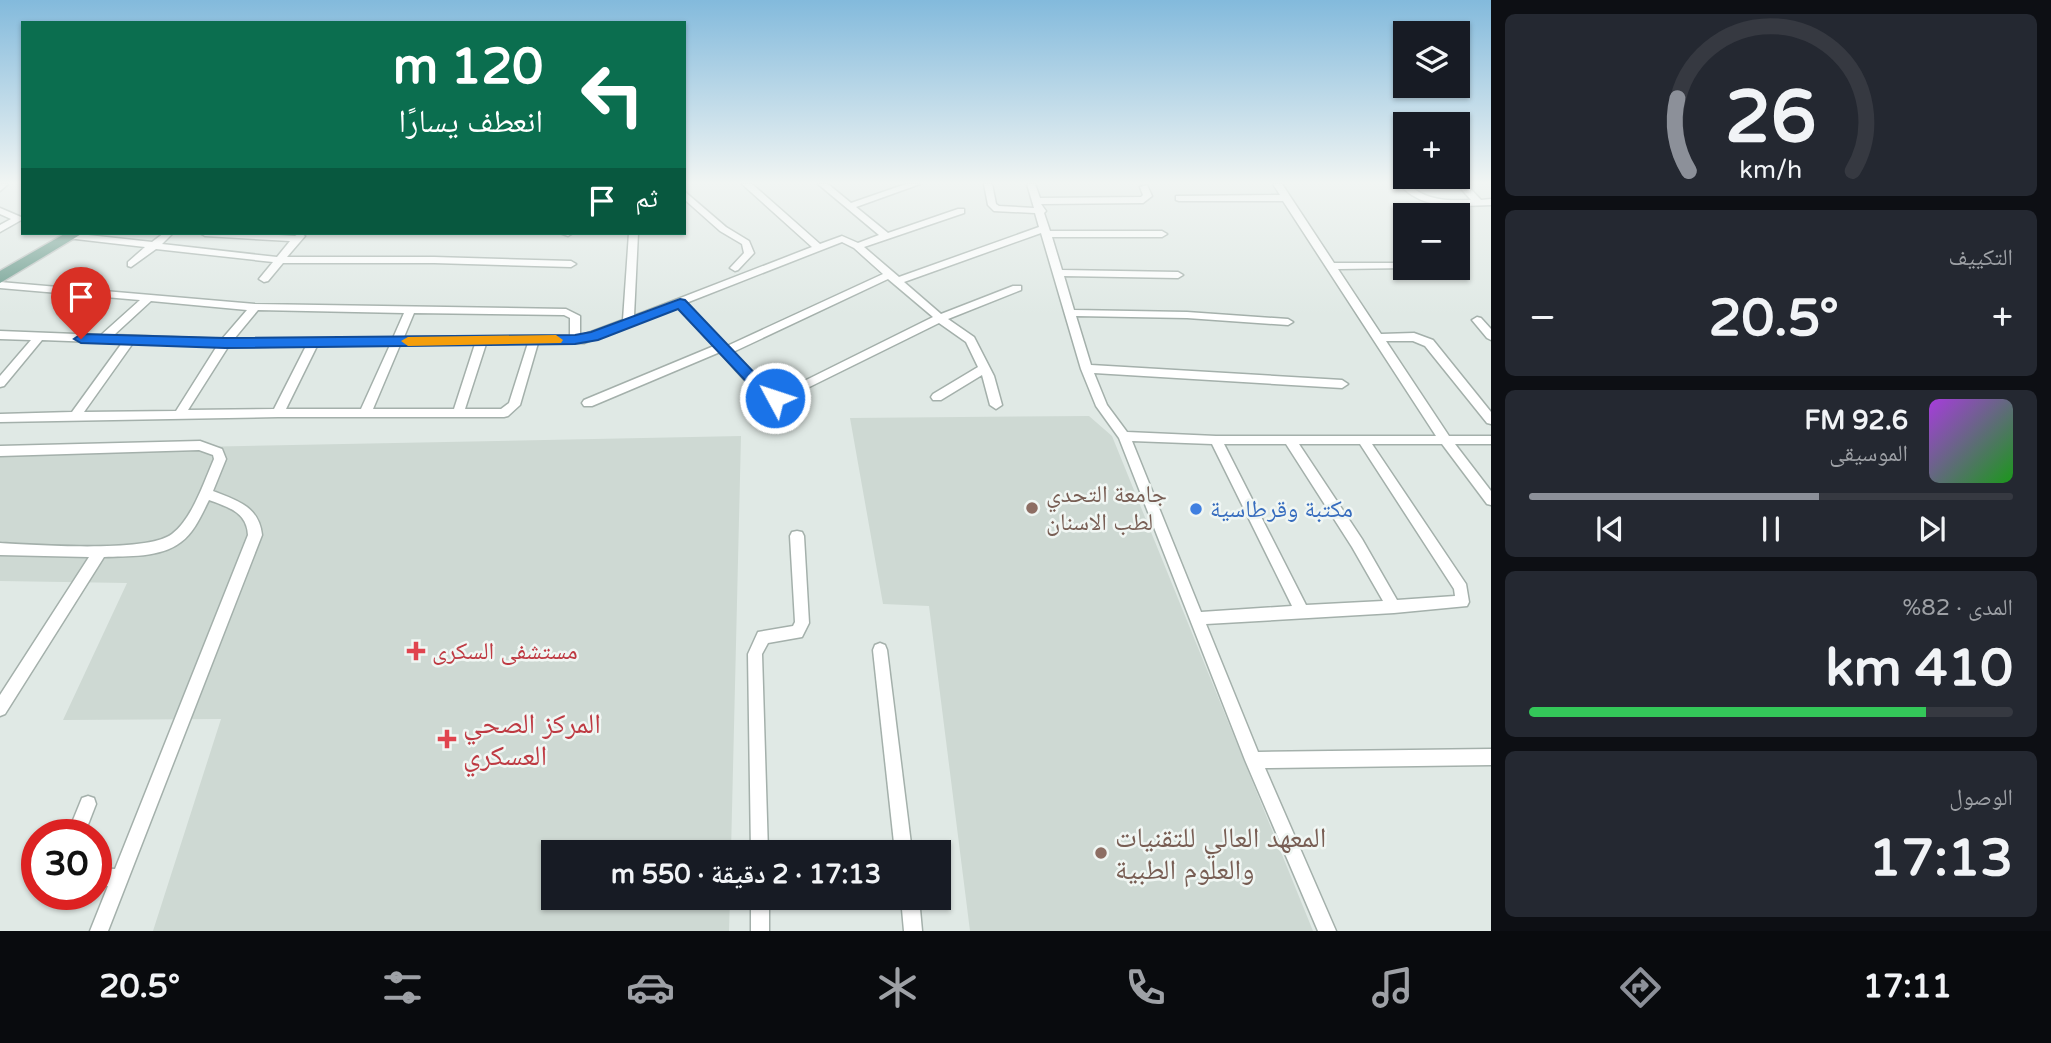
<!DOCTYPE html>
<html lang="ar">
<meta charset="utf-8">
<style>
:root{--surface:#171b24;--page:#242831;--text:#f1f3f6;--muted:#9ea1a6;--line:#363941;--accent:#8c9099}
body{margin:0;font-family:"Varela Round","Noto Naskh Arabic",sans-serif;background:var(--page);color:var(--text);direction:rtl;height:100vh;display:flex;flex-direction:column;font-size:26px;white-space:nowrap}
*{box-sizing:border-box;margin:0}
p{font-size:23px;color:var(--muted)}
.icon{flex:none;width:38px;height:38px;fill:none;stroke:currentColor;stroke-width:2;stroke-linecap:round;stroke-linejoin:round}
.map{position:relative;flex:1;overflow:hidden;direction:ltr}
.side{display:flex;flex-direction:column;gap:14px;padding:14px;background:#0d0f14;width:560px}
.side>*{flex:none}
.guide{position:absolute;left:21px;top:21px;width:665px;height:214px;border-radius:0px;box-shadow:0 2px 5px #0004;direction:rtl;background:#0b6e4f;color:#fff;overflow:hidden}
.fabs{position:absolute;left:1393px;top:21px;display:grid;gap:14px}
.fabs a{display:grid;place-items:center;width:77px;height:77px;border-radius:0px;background:var(--surface);box-shadow:0 2px 5px #0004;font-size:35px}
.speed{position:absolute;left:21px;top:819px;display:flex;gap:14px;font-size:35px;font-weight:700;text-align:center}
.speed>*{display:grid;place-content:center;width:91px;height:91px;border-radius:50%;background:var(--surface);box-shadow:0 2px 5px #0004;line-height:1}
.speed .limit{border:10px solid #d22;background:#fff;color:#111}
.pin{position:absolute;display:grid;place-items:center;width:60px;height:60px;color:#fff;margin:-72px -30px;border-radius:50% 50% 50% 0;rotate:-45deg;box-shadow:0 0 7px #0007}
.pin .icon{rotate:45deg}
.me{position:absolute;width:77px;margin:-38px;rotate:310deg;stroke-linejoin:round;filter:drop-shadow(0 0 5px #0008)}
.turn{display:flex;align-items:center;gap:24px;height:147px;padding:0 28px;font-size:32px}
.turn .icon{width:91px;height:91px;stroke-width:2.5}
.turn b{display:block;font-size:49px;line-height:60px}
.then{display:flex;align-items:center;height:66px;padding:0 28px;background:#0003;gap:14px;font-size:26px}
.big{font-size:52px;font-weight:800;line-height:1.1}
.side .tile{flex:1;display:flex;flex-direction:column;justify-content:center;gap:10px;min-width:0;padding:0 24px;border-radius:10px;background:var(--page)}
.side .dial{align-items:center;gap:0}
.dial svg{height:182px;overflow:visible;fill:none;stroke:var(--line);stroke-width:7;stroke-linecap:round;text-anchor:middle}
.dial text{fill:var(--text);stroke:none}
.song{display:flex;align-items:center;gap:21px}
.cover{width:84px;height:84px;border-radius:10px;background:linear-gradient(135deg,hsl(280 70% 55%),hsl(120 70% 35%))}
.played{height:7px;border-radius:4px;background:linear-gradient(90deg,var(--accent) 60%,var(--line) 60%)}
.keys{display:flex;justify-content:space-around;direction:ltr}
.heat{display:flex;justify-content:space-between;align-items:center;font-size:38px;direction:ltr}
.charge{height:10px;border-radius:5px;background:linear-gradient(90deg,#34c759 82%,var(--line) 0)}
.trip{position:absolute;left:541px;top:840px;width:410px;height:70px;border-radius:0px;background:var(--surface);box-shadow:0 2px 5px #0004;font-weight:800;line-height:70px;text-align:center;direction:rtl}
.menu{display:flex;height:112px;justify-content:space-around;align-items:center;background:#090b0e;color:var(--muted)}
.menu .icon{width:49px;height:49px}
.menu .current{color:var(--accent)}
.menu b{font-size:32px;color:var(--text)}
main{display:flex;flex:1;min-height:0}
.map>svg:first-child{display:block}
.built{fill:#ced9d3}
.lines{fill:none;stroke-linecap:round;stroke-linejoin:round}
.street-casing{stroke:#a4b0ab;stroke-width:3}
.primary-casing{stroke:#bdc3c1;stroke-width:3}
.street{fill:#fff;fill-rule:evenodd}
.primary{fill:#699a8b;fill-rule:evenodd}
.route{fill:#1a73e8;stroke:#114b97;stroke-width:2}
.slow{fill:#f59e0b}
.education-dot{fill:#8d6e63;stroke:#f0f6f3;stroke-width:2.5}
.shop-dot{fill:#3f7fe0;stroke:#f0f6f3;stroke-width:2.5}
.health-dot{fill:#e0444e;stroke:#f0f6f3;stroke-width:2.5}
.labels{text-anchor:middle;stroke-width:5;stroke-linejoin:round;paint-order:stroke}
.education-label{font-size:24px;fill:#785e54;stroke:#f0f6f3;text-anchor:start}
.shop-label{font-size:24px;fill:#366cbe;stroke:#f0f6f3;text-anchor:start}
.health-label{font-size:24px;fill:#be3a42;stroke:#f0f6f3;text-anchor:start}
.near-health-label{font-size:28px;fill:#be3a42;stroke:#f0f6f3;text-anchor:start}
.near-education-label{font-size:28px;fill:#785e54;stroke:#f0f6f3;text-anchor:start}
</style>
<main>
<section class="side">
<div class="tile dial"><svg viewBox="0 0 100 80">
<path d="M14 69A42 42 0 1 1 86 69"/>
<path d="M14 69A42 42 0 0 1 9 37" stroke="#8c9099"/>
<text x="50" y="56" font-size="32" font-weight="700">26</text>
<text x="50" y="72" font-size="11">km/h</text>
</svg></div>
<div class="tile"><p>التكييف</p>
<div class="heat"><a>−</a><b class="big">20.5°</b><a>+</a></div>
</div>
<div class="tile">
<div class="song"><i class="cover"></i><div><b>92.6 FM</b><p>الموسيقى</p></div></div>
<div class="played"></div>
<div class="keys"><svg class="icon" aria-label="previous" viewBox="0 0 24 24"><path d="M18 5L8 12l10 7zM5 5v14"/></svg><svg class="icon" aria-label="pause" viewBox="0 0 24 24"><path d="M8 5v14M16 5v14"/></svg><svg class="icon" aria-label="next" viewBox="0 0 24 24"><path d="M6 5l10 7-10 7zM19 5v14"/></svg></div>
</div>
<div class="tile"><p>المدى · 82%</p><b class="big">410 km</b><div class="charge"></div></div>
<div class="tile"><p>الوصول</p><b class="big">17:13</b></div>
</section>
<div class="map">
<svg width="1491" height="931" viewBox="0 0 1491 931">
<rect width="100%" height="100%" fill="#e0e9e5"/>
<!-- built -->
<g class="built">
<path d="M1089,416L1112,436L1313,931H970L929,606L883,604L850,418Z"/>
<path d="M741,436L731,852H553V898H730L729,931H153L221,719L63,720L127,583L0,581V451Z"/>
</g>
<g class="lines">
<defs>
<g id="street">
<path d="M0,184H8L0,191Z"/>
<path d="M742,184H752L820,244L842,236L858,243L879,235L818,184H828L851,203L906,184H920L856,207L888,233L958,209H964V213L864,247L899,277L1039,227L1035,213L994,211L988,205L984,184H992L996,204L999,206L1034,208L1027,184H1035L1040,198L1141,197L1143,195L1140,187L1147,185L1152,196L1143,203L1041,204L1046,211L1044,213L1050,231H1162L1167,234L1162,237H1052L1062,270L1178,272L1183,275L1178,278L1064,276L1074,310L1187,312L1288,319L1293,322L1288,325L1187,318L1076,316L1091,365L1342,380L1348,384L1342,388L1094,373L1107,405L1127,432L1216,436H1436L1283,201H1179L1176,200V196L1280,195L1273,184H1282L1334,263H1405V268H1408L1338,269L1381,334L1414,333L1433,340L1491,412V424L1487,423L1425,346L1413,341H1386L1449,436H1491V444H1455L1491,491V505L1487,504L1442,444H1372L1466,584L1469,602L1467,606L1394,613L1206,624L1258,752L1491,749V765L1265,768L1336,931H1318L1245,760L1119,438L1096,406L1081,369L1041,233L904,282L941,314L1013,286H1021V290L948,319L974,337L994,376L1002,405L996,409L990,405L982,375L941,400H933L931,397L933,394L978,367L966,342L939,323L779,402C754,396 737,371 720,352L592,406H584L582,403L584,400L714,346L677,306L584,343H538L520,405L508,416L504,417H278L0,422V414L72,412L122,343L42,340L4,386L0,387V376L31,340L0,339V331L101,335L140,300L0,288V282L255,304L566,309L580,316V335H583L623,320L629,233H638L634,316L812,247ZM842,242L854,248L883,274L727,346L686,303ZM888,279L933,317L778,394L766,387L733,352ZM151,301L247,310L222,339L114,335ZM258,310L404,313L393,338L234,339ZM414,313L564,315L570,318V336L404,337ZM133,343L217,346L176,411L84,412ZM528,343L509,403L501,409H465L486,344ZM475,344L454,409H373L400,345ZM390,345L361,409H286L317,346ZM306,346L274,409L188,410L228,347ZM1132,441L1212,444L1292,606L1201,612ZM1224,444H1286L1352,547L1383,601L1306,605ZM1299,444H1360L1454,589L1455,596L1397,600L1362,539Z"/>
<path d="M1399,184H1408C1426,201 1448,201 1471,200L1457,184H1466L1481,200L1491,199V205C1458,206 1423,211 1399,184Z"/>
<path d="M684,191L726,227L749,241L754,253L738,270L735,271L730,268L744,253L742,244L720,231L684,199Z"/>
<path d="M0,208L21,217L23,219L0,232V225L11,219L0,214Z"/>
<path d="M70,233L152,242L164,233H173L162,244L277,257L290,241L205,236L200,233H244L295,236L300,233L305,236L287,257H434L571,261L576,264L571,267L434,263H283L268,281L264,282L259,279L273,262L156,249L131,267L128,266V262L145,247L67,238V234Z"/>
<path d="M560,233H573L568,236Z"/>
<path d="M1477,317L1481,318L1491,329V340L1487,338L1472,320Z"/>
<path d="M200,441L222,449L226,459L213,491C236,500 259,506 262,535L108,931H90L108,886H96V868L115,869L248,535C247,512 228,507 209,500C202,514 194,533 181,542C161,558 127,556 104,557L5,714L0,716V695L89,557L0,555V543C34,545 148,553 172,534C192,519 204,482 214,459L213,455L199,450L0,456V446Z"/>
<path d="M797,531L802,532L804,536L809,623L802,637L768,643L762,654L768,852H751L748,654L758,632L793,626L795,622L790,536L792,532Z"/>
<path d="M880,643L885,645L887,650L912,852H895L873,650L875,645Z"/>
<path d="M88,796L94,798L96,804L84,835H67L82,798Z"/>
<rect x="751" y="898" width="18" height="33"/>
<path d="M901,898H919L922,931H904Z"/>
</g>
<path id="primary" d="M66,233H83L0,283V271Z"/>
</defs>
<!-- street casing -->
<use href="#street" class="street-casing"/>
<!-- primary casing -->
<use href="#primary" class="primary-casing"/>
<!-- street -->
<use href="#street" class="street"/>
<!-- primary -->
<use href="#primary" class="primary"/>
</g>
<!-- sky -->
<linearGradient id="sky" x2="0" y2="1"><stop stop-color="#83badc"/><stop offset="0.58" stop-color="#f1f5f3"/><stop offset="1" stop-color="#f1f5f3" stop-opacity="0"/></linearGradient>
<rect width="1491" height="315" fill="url(#sky)"/>
<!-- route -->
<path class="route" d="M680,299L685,300L767,386L782,398L780,401H770L757,393L678,309L598,340L575,344L225,348L81,343L74,339L81,334L225,338L575,335L591,332Z"/>
<!-- slow -->
<path class="slow" d="M556,335L563,340L561,343L408,346L401,341L408,337Z"/>
<!-- markers -->
<g class="education-dot">
<circle cx="1032" cy="508" r="7"/>
<circle cx="1101" cy="853" r="7"/>
</g>
<circle class="shop-dot" cx="1196" cy="509" r="7"/>
<g class="health-dot">
<path d="M412.5 640.5h7v7h7v7h-7v7h-7v-7h-7v-7h7z"/>
<path d="M443.5 728.5h7v7h7v7h-7v7h-7v-7h-7v-7h7z"/>
</g>
<g class="labels">
<!-- education labels -->
<g class="education-label">
<text x="1046" y="502">جامعة التحدي<tspan x="1046" dy="28">لطب الاسنان</tspan></text>
</g>
<!-- shop labels -->
<g class="shop-label">
<text x="1210" y="517">مكتبة وقرطاسية</text>
</g>
<!-- health labels -->
<g class="health-label">
<text x="432" y="659">مستشفى السكرى</text>
</g>
<!-- near-health labels -->
<g class="near-health-label">
<text x="463" y="733">المركز الصحي<tspan x="463" dy="32">العسكري</tspan></text>
</g>
<!-- near-education labels -->
<g class="near-education-label">
<text x="1115" y="847">المعهد العالي للتقنيات<tspan x="1115" dy="32">والعلوم الطبية</tspan></text>
</g>
</g>
</svg>
<div class="fabs">
<a><svg class="icon" aria-label="layers" viewBox="0 0 24 24"><path d="M12 4l9 5-9 5-9-5zM3 14l9 5 9-5"/></svg></a>
<a>+</a>
<a>−</a>
</div>
<div class="speed"><div class="limit">30</div></div>
<div class="pin" style="left:81px;top:339px;background:#d93025"><svg class="icon" aria-label="arrive" viewBox="0 0 24 24"><path d="M6 21V4h12l-3 4 3 4H6"/></svg></div>
<svg class="me" style="left:775px;top:398px" viewBox="-20 -20 40 40"><circle r="17" fill="#1a73e8" stroke="#fff" stroke-width="3"/><path d="M0-11L8 9 0 5-8 9z" fill="#fff"/></svg>
<div class="trip">17:13 · 2 دقيقة · 550 m</div>
<div class="guide">
<div class="turn"><svg class="icon" aria-label="left" viewBox="0 0 24 24"><path d="M17 20v-9H6M10 6l-5 5 5 5"/></svg><div><b>120 m</b>انعطف يسارًا</div></div>
<div class="then">ثم<svg class="icon" aria-label="arrive" viewBox="0 0 24 24"><path d="M6 21V4h12l-3 4 3 4H6"/></svg></div>
</div>
</div>
</main>
<nav class="menu">
<b>17:11</b>
<svg class="icon current" aria-label="directions" viewBox="0 0 24 24"><path d="M12 3l9 9-9 9-9-9zM9 14v-3h6M13 9l2 2-2 2"/></svg>
<svg class="icon" aria-label="music" viewBox="0 0 24 24"><path d="M9 18V5l10-2v13"/><circle cx="6" cy="18" r="3"/><circle cx="16" cy="16" r="3"/></svg>
<svg class="icon" aria-label="phone" viewBox="0 0 24 24"><path d="M5 4h4l2 5-3 2q2 4 5 5l2-3 5 2v4C11 20 4 13 5 4z"/></svg>
<svg class="icon" aria-label="climate" viewBox="0 0 24 24"><path d="M12 3v18M4 7l16 10M4 17L20 7"/></svg>
<svg class="icon" aria-label="car" viewBox="0 0 24 24"><path d="M5 17H2v-5l4-1 3-4h7l3 4 3 1v5h-3M9 17h6M6 11h13"/><circle cx="7" cy="17" r="2"/><circle cx="17" cy="17" r="2"/></svg>
<svg class="icon" aria-label="filters" viewBox="0 0 24 24"><path d="M4 7h16M4 17h16"/><circle cx="9" cy="7" r="2"/><circle cx="15" cy="17" r="2"/></svg>
<b>20.5°</b>
</nav>
